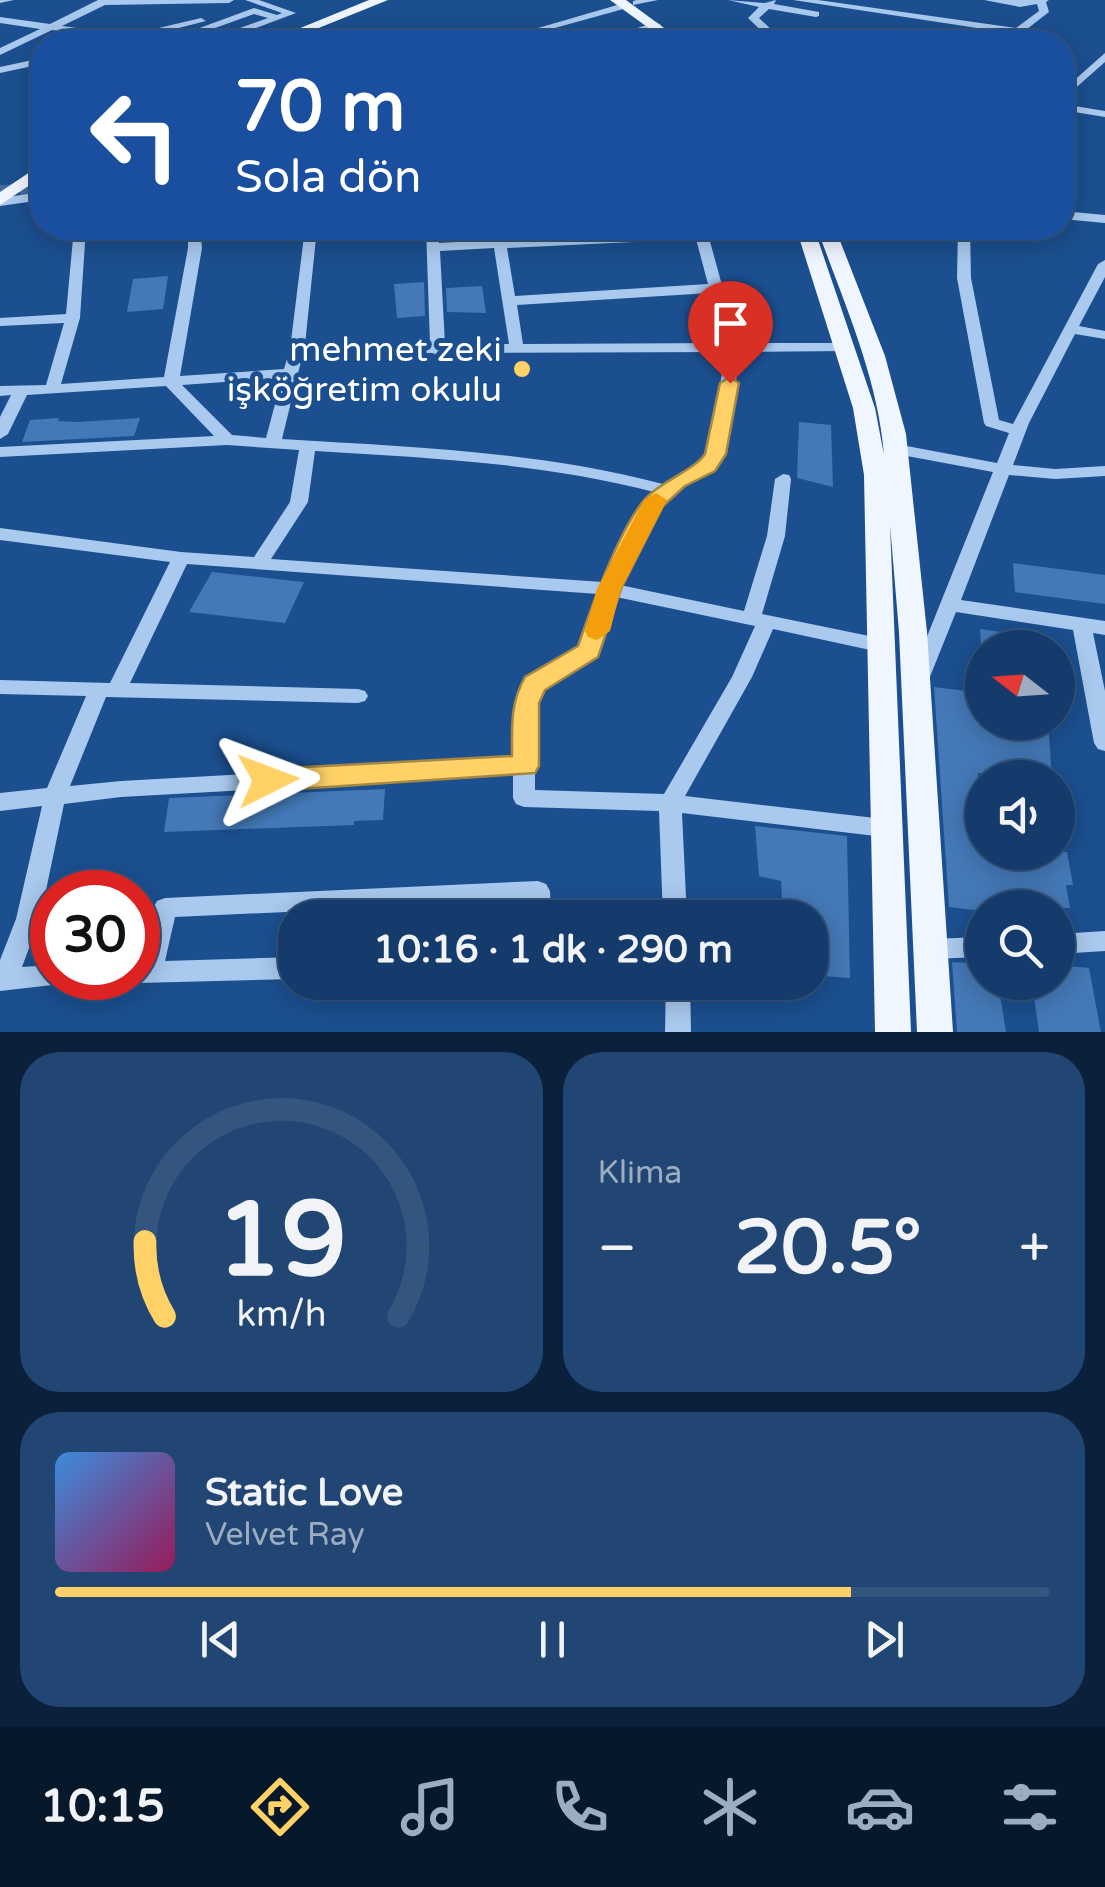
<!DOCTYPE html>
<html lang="tr">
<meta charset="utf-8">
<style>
:root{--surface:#143b6b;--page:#214673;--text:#f1f3f6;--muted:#9dadc1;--line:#33557e;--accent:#ffd166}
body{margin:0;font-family:"Varela Round",sans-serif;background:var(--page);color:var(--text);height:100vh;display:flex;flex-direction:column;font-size:38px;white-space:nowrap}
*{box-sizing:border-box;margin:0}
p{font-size:32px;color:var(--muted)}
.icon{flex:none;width:55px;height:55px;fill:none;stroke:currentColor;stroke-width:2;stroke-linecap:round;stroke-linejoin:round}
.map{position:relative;height:1032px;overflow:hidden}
.drawer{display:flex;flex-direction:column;gap:20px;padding:20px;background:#0b203b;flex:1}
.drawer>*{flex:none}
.hud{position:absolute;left:30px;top:30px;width:1045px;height:210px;border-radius:40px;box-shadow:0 5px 25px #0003,0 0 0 2px var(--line);background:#1a4fa0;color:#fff;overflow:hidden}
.needle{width:65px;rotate:287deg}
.fabs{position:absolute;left:965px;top:630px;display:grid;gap:20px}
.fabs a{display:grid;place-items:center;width:110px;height:110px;border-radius:50%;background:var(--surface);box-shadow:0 5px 25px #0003,0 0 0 2px var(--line);font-size:50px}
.speed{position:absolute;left:30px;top:870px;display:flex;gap:20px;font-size:50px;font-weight:700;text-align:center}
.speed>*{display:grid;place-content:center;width:130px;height:130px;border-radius:50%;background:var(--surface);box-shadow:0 5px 25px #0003,0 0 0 2px var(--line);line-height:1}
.speed .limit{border:15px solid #d22;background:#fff;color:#111}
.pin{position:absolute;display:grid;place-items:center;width:85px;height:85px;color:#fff;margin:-102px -42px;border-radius:50% 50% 50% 0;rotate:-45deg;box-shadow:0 0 10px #0007}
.pin .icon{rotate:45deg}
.me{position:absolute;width:110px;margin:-55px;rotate:87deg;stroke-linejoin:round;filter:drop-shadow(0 0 8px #0008)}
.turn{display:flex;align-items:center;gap:35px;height:210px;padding:0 40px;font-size:45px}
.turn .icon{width:130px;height:130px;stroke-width:2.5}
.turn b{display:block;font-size:70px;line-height:85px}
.big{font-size:75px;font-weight:700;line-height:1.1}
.drawer .widget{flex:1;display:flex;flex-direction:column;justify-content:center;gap:15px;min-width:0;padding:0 35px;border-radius:40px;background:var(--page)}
.drawer .dial{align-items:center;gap:0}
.dial svg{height:260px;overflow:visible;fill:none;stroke:var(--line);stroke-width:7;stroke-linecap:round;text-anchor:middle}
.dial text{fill:var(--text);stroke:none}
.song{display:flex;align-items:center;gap:30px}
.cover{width:120px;height:120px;border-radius:15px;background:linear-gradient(135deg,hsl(210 70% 55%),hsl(330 70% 35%))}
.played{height:10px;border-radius:5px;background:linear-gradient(90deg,var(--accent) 80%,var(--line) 80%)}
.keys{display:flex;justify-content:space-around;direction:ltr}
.heat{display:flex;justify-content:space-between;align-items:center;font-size:55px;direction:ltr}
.drawer .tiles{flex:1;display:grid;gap:20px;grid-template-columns:1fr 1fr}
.widget:last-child{grid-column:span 2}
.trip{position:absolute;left:278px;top:900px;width:550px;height:100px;border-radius:40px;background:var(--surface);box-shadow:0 5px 25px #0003,0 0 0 2px var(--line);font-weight:700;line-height:100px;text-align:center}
.menu{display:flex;height:160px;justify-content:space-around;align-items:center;background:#08182b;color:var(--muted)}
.menu .icon{width:70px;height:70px}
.menu .active{color:var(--accent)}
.menu b{font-size:45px;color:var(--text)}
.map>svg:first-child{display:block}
.building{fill:#4478b7}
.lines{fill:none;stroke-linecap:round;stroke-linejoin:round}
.minor-tunnel{stroke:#3d69a0;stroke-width:14;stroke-dasharray:14 6;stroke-linecap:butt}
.minor{fill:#a9c9ee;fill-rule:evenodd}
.major{fill:#f0f6ff;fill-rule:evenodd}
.route{fill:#ffd166;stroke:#a68842;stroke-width:2.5}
.slow{fill:#f59e0b}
.poi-dot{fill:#ffd166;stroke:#1b4f8f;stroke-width:4}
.labels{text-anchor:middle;stroke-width:10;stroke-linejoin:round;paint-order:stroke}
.poi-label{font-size:35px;fill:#fff;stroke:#1b4f8f;text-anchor:end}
</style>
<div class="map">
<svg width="1105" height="1032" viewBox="0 0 1105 1032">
<rect width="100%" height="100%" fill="#1b4f8f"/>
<!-- building -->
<g class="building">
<path d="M168,276L163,309L127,312L133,279Z"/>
<path d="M424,282L425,316L397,318L394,284Z"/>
<path d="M482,286L486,313L447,312L446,288Z"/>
<path d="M59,418L58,421L79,422L140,418L134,436L22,442L30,420Z"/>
<path d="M799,422L831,425L833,487L797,478Z"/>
<path d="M1013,563L1105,575V604L1015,592Z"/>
<path d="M212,572L304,582L285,623L189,612Z"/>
<path d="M980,629L1042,638V648H981Z"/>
<path d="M934,687L982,693V722H1048L1052,778L978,773L982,852H1067L1073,885H1066L1070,908H982V911L949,907Z"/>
<path d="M385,789L383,820L354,821V825L164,832L169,798Z"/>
<path d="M755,826L847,836L850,978L810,975V918H783L781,881L759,876Z"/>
<path d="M952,962L982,964V982H998L1006,1032H957Z"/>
<path d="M1058,965L1089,968L1101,1032H1039L1032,982H1058Z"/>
</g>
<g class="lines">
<!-- minor-tunnel -->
<path class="minor-tunnel" d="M0,192L34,191"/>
<!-- minor -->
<g class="minor">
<path d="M0,0H14L0,3Z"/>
<path d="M98,0H234L229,3L105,5L62,26L129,35L201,18L206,21L124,42H109L114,39L52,30L0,55V48L40,29L0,23V17L50,24Z"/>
<path d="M245,0H259L296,13L224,40L186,33L254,8L277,15L282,13ZM254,14L268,18L223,34L204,32Z"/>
<path d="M637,0H658L633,5V1Z"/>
<path d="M728,0L765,3L776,0L774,4L819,12V16L816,17L769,9L759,18L775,33L834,39L839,42L782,40L783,42H773L748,18L759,7Z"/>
<path d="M793,0H818L1016,28L1039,11L1037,4L1020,7L984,0H1049L1046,2L1049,12L1010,42H999L1010,33Z"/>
<path d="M624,3L627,4V8L504,42H490Z"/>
<path d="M656,22L661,25L659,27L608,42H594Z"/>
<path d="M1105,53V62L1062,100V91Z"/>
<path d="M42,58V64L0,73V67Z"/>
<path d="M1062,104L1105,111V117L1062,110Z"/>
<path d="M42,192V200L0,206V198Z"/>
<path d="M1062,211L1105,215V223L1062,219Z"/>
<path d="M74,228H86L80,318L61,384L164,377L188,248V228H200L202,248L180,376L284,369L290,349L305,228H317L305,345L430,344L426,228H438L439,243L492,240L487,228H499L505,240L694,231V228H706L707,231L811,228V233L806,234L709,238L738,343H845L852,347L845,351L740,352L727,446L713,470L683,485L660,506L620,585L744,611L767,536L775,479L783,474L789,475L791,479L785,536L762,614L884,639L891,641L894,646L891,651L884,653L773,629L752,677L685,796L884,819L892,822L895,828L892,834L884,837L682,813L687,918H663L659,811L524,807L516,804L513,798V775L121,797L64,804L40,919L22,967L52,965V978H64L61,984L0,991V960L16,919L42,806L0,811V793L47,788L86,696L0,694V680L110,683L170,562L0,540V528L181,552L254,557L290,502L299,450L227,445L0,457V447L214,436L166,386L27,395L8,434L0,439V417L11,395L0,396V386L46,385L64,323L0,326V318L66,314ZM696,239L708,284L515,296L507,248ZM494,248L509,344H445L440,251ZM710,293L724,343L523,344L517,305ZM725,352L711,446L701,463L663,484C538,451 411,447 282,439L303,353H432L438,355L444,353ZM282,378L266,438L232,435L182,385ZM315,451C430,458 543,463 654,492L644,503L603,582L271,559L308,502ZM187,564L598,594L580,647C557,660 522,673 515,702C511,719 514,741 514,759L121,781L70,786L106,697L358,703L365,701L368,696L365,691L358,689L130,683ZM616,597L755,626L732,677L664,794L535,790V703C545,679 574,668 596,656Z"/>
<path d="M958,228H970L971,278L999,420L1013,424L1098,264L1105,260V277L1079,326L1105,331V339L1075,334L1029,423L1013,465L1055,469L1105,466V476L1055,479L1009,475L961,600L1105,621V635L1093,633L1105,691V751L1098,749L1094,743L1073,630L956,612L927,684H913L910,679L993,472L896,454L888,449L896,444L997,463L1009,433L986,426L984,423L957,278Z"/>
<path d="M538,881L546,884L550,891L551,918H527V901L175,917L165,961L295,957V979L138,983L128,978H138V961H140L153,908L157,901L165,898Z"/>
<path d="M1105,931V951L1058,954V934Z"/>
<path d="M982,937V957L930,959L921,956L918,949L921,942L930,939Z"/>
<path d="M666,982H690L691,1032H665Z"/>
</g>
<!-- major -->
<g class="major">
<path d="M369,0H388L284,42H266Z"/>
<path d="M610,0H626L683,42H668Z"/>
<path d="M42,164V177L0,205V192Z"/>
<path d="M796,228H814L875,408L884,455C878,377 843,301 817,228H835L885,356L906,434L927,632L953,1032H917L899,632L890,525L911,1032H875L864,475L853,408Z"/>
</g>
</g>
<!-- route -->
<path class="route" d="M730,377L739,383L726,454L715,471L685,486L663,506L621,589L598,657L545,690L539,703V766L535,773L268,791L258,788L254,780L258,773L268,769L512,756C512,727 510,703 525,677L578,646C591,608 621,523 648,496C664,480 694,470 705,454L720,383Z"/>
<!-- slow -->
<path class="slow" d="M656,493L667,500L621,589L610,631L597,640L588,637L585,631L597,589L644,500Z"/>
<!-- markers -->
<circle class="poi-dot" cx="522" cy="369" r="10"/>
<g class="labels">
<!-- poi labels -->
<g class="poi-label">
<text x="502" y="361">mehmet zeki<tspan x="502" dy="40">işköğretim okulu</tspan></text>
</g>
</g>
</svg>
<div class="fabs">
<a><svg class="needle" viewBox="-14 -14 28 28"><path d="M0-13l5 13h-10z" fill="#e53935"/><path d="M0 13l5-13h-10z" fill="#9dadc1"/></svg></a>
<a><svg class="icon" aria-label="sound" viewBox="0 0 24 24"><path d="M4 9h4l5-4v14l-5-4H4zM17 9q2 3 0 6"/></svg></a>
<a><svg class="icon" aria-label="search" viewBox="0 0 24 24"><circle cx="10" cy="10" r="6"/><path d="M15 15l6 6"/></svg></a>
</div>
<div class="speed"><div class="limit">30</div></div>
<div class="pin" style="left:730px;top:383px;background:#d93025"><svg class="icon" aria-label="arrive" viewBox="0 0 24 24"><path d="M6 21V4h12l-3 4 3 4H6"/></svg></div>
<svg class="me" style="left:268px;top:780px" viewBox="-20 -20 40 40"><path d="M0-17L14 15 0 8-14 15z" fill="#ffd166" stroke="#fff" stroke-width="4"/></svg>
<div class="trip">10:16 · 1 dk · 290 m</div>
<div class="hud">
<div class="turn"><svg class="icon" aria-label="left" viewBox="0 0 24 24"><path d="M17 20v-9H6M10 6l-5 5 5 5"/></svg><div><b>70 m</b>Sola dön</div></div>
</div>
</div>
<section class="drawer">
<div class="tiles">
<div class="widget dial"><svg viewBox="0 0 100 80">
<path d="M14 69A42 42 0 1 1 86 69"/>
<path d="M14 69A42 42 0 0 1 8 46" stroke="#ffd166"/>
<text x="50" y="56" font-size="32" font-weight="700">19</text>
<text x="50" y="72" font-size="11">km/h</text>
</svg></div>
<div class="widget"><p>Klima</p>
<div class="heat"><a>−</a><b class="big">20.5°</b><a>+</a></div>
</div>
<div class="widget">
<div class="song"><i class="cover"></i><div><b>Static Love</b><p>Velvet Ray</p></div></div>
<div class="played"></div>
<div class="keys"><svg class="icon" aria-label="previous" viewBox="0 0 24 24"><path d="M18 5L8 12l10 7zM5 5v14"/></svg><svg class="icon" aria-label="pause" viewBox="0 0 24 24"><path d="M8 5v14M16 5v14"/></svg><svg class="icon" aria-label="next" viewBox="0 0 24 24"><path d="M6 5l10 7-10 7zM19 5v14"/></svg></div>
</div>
</div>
</section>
<nav class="menu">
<b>10:15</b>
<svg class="icon active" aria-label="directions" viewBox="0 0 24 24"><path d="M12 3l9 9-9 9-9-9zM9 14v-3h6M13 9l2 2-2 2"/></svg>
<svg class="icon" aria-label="music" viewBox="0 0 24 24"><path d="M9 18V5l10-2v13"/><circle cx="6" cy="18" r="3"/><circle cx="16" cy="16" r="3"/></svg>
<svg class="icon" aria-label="phone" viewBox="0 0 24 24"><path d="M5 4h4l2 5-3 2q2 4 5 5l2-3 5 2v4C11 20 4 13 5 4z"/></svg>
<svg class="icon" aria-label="climate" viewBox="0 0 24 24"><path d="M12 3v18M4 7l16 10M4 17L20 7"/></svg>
<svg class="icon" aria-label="car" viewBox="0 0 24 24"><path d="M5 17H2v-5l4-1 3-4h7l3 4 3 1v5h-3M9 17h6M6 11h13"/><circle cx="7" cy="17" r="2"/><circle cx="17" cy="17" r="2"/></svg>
<svg class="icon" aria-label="filters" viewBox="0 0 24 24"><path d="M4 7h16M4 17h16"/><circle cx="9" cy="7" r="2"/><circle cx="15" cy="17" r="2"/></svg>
</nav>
